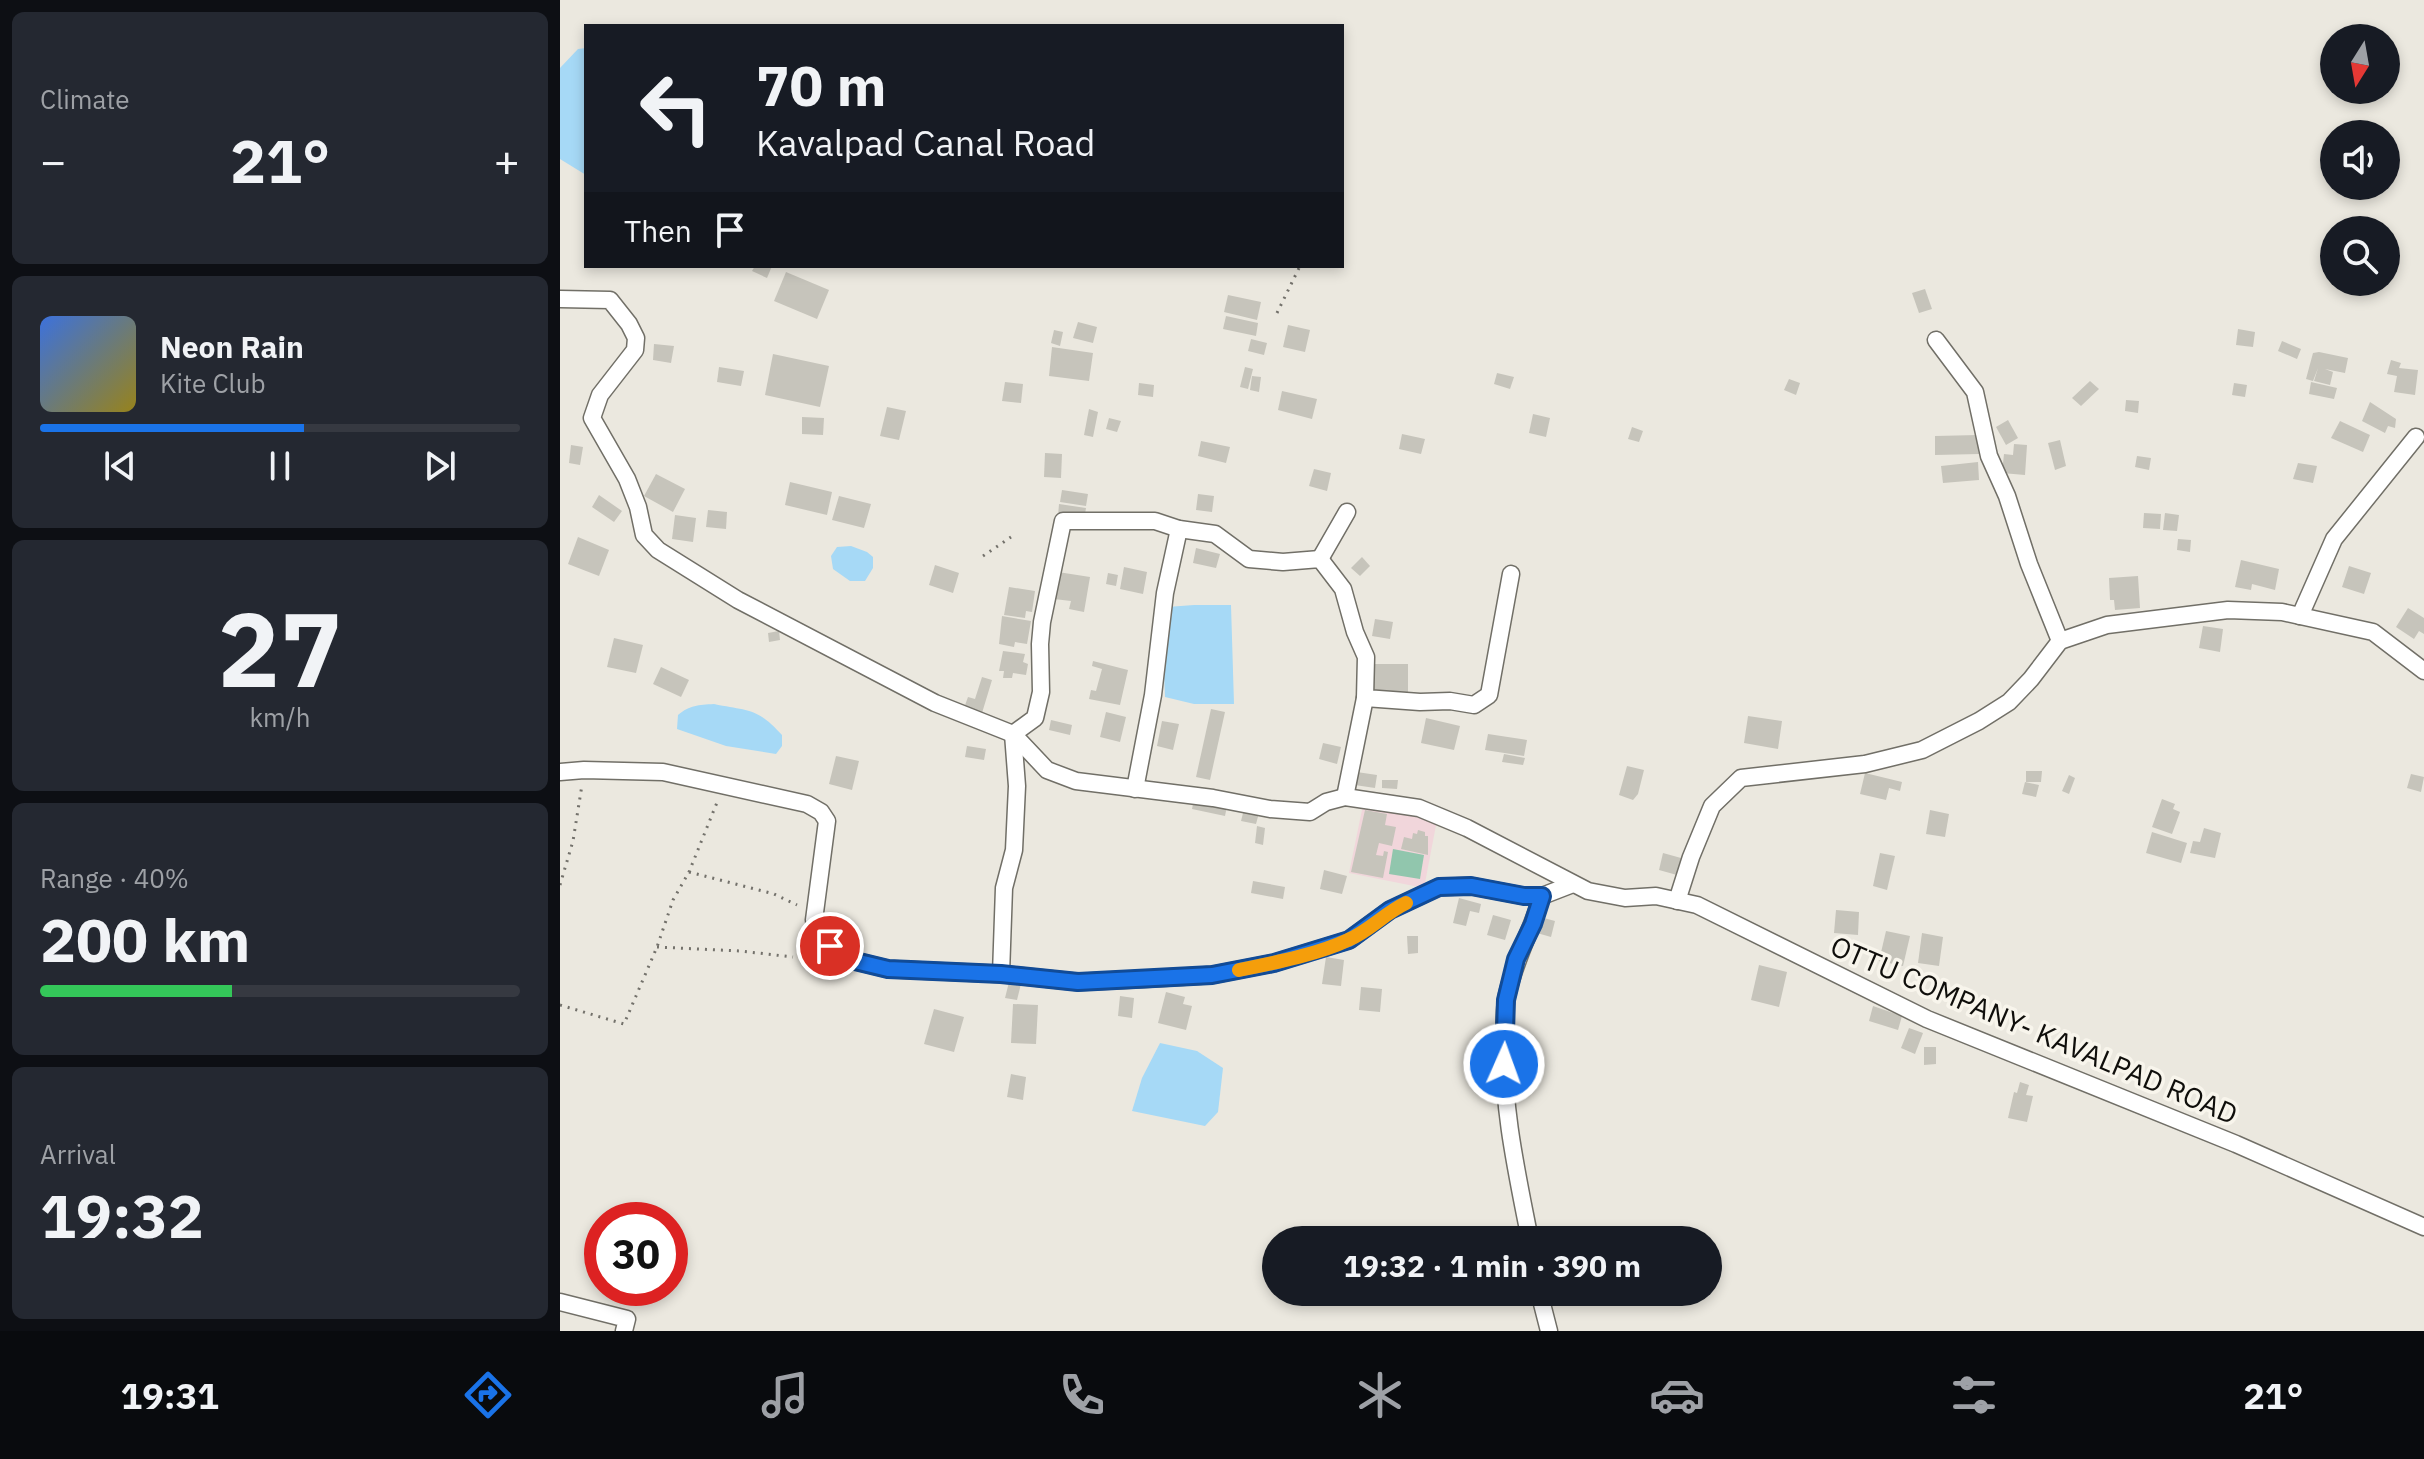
<!DOCTYPE html>
<meta charset="utf-8">
<style>
:root{--surface:#171b24;--page:#242831;--text:#f1f3f6;--muted:#9ea1a6;--line:#363941;--accent:#1a73e8}
body{margin:0;font-family:"IBM Plex Sans",sans-serif;background:var(--page);color:var(--text);height:100vh;display:flex;flex-direction:column;font-size:30px;white-space:nowrap}
*{box-sizing:border-box;margin:0}
p{font-size:26px;color:var(--muted)}
.icon{flex:none;width:44px;height:44px;fill:none;stroke:currentColor;stroke-width:2;stroke-linecap:round;stroke-linejoin:round}
.map{position:relative;flex:1;overflow:hidden}
.details{display:flex;flex-direction:column;gap:12px;padding:12px;background:#0d0f14;width:560px}
.details>*{flex:none}
.top-card{position:absolute;left:24px;top:24px;width:760px;height:244px;border-radius:0px;box-shadow:0 4px 12px #0003;background:#171b24;color:var(--text);overflow:hidden}
.needle{width:52px;rotate:191deg}
.controls{position:absolute;left:1760px;top:24px;display:grid;gap:16px}
.controls a{display:grid;place-items:center;width:80px;height:80px;border-radius:50%;background:var(--surface);box-shadow:0 4px 12px #0003;font-size:40px}
.speed{position:absolute;left:24px;top:1202px;display:flex;gap:16px;font-size:40px;font-weight:700;text-align:center}
.speed>*{display:grid;place-content:center;width:104px;height:104px;border-radius:50%;background:var(--surface);box-shadow:0 4px 12px #0003;line-height:1}
.speed .limit{border:12px solid #d22;background:#fff;color:#111}
.pin{position:absolute;display:grid;place-items:center;width:68px;height:68px;color:#fff;margin:-34px;border:4px solid #fff;border-radius:50%;box-shadow:0 2px 8px #0007}
.me{position:absolute;width:88px;margin:-44px;rotate:2deg;stroke-linejoin:round;filter:drop-shadow(0 0 6px #0008)}
.turn{display:flex;align-items:center;gap:28px;height:168px;padding:0 40px;font-size:36px}
.turn .icon{width:104px;height:104px;stroke-width:2.5}
.turn b{display:block;font-size:56px;line-height:68px}
.then{display:flex;align-items:center;height:76px;padding:0 40px;background:#0003;gap:16px;font-size:30px}
.big{font-size:60px;font-weight:700;line-height:1.1}
.details .tile{flex:1;display:flex;flex-direction:column;justify-content:center;gap:12px;min-width:0;padding:0 28px;border-radius:12px;background:var(--page)}
.details .dial{align-items:center;gap:0}
.dial b{font-size:104px;line-height:1}
.song{display:flex;align-items:center;gap:24px}
.cover{width:96px;height:96px;border-radius:12px;background:linear-gradient(135deg,hsl(220 70% 55%),hsl(50 70% 35%))}
.played{height:8px;border-radius:4px;background:linear-gradient(90deg,var(--accent) 55%,var(--line) 55%)}
.keys{display:flex;justify-content:space-around;direction:ltr}
.heat{display:flex;justify-content:space-between;align-items:center;font-size:44px;direction:ltr}
.charge{height:12px;border-radius:6px;background:linear-gradient(90deg,#34c759 40%,var(--line) 0)}
.trip{position:absolute;left:702px;top:1226px;width:460px;height:80px;border-radius:40px;background:var(--surface);box-shadow:0 4px 12px #0003;font-weight:700;line-height:80px;text-align:center}
.tab-bar{display:flex;height:128px;justify-content:space-around;align-items:center;background:#090b0e;color:var(--muted)}
.tab-bar .icon{width:56px;height:56px}
.tab-bar .on{color:var(--accent)}
.tab-bar b{font-size:36px;color:var(--text)}
main{display:flex;flex:1;min-height:0}
.map>svg:first-child{display:block}
.education{fill:#f1d6db}
.green{fill:#91c6ad}
.water{fill:#a6d9f6}
.building{fill:#c6c4bb}
.lines{fill:none;stroke-linecap:round;stroke-linejoin:round}
.minor-casing{stroke:#716f67;stroke-width:19}
.path{stroke:#73716b;stroke-width:3;stroke-dasharray:2 6;stroke-linecap:butt}
.minor{stroke:#fff;stroke-width:16}
.route-casing{stroke:#114b97;stroke-width:20}
.route{stroke:#1a73e8;stroke-width:14}
.slow{stroke:#f59e0b;stroke-width:14}
.labels{text-anchor:middle;stroke-width:7;stroke-linejoin:round;paint-order:stroke}
.street-label{font-size:28px;fill:#0f0e0b;stroke:#f8f5ec}
</style>
<main>
<section class="details">
<div class="tile"><p>Climate</p>
<div class="heat"><a>−</a><b class="big">21°</b><a>+</a></div>
</div>
<div class="tile">
<div class="song"><i class="cover"></i><div><b>Neon Rain</b><p>Kite Club</p></div></div>
<div class="played"></div>
<div class="keys"><svg class="icon" aria-label="previous" viewBox="0 0 24 24"><path d="M18 5L8 12l10 7zM5 5v14"/></svg><svg class="icon" aria-label="pause" viewBox="0 0 24 24"><path d="M8 5v14M16 5v14"/></svg><svg class="icon" aria-label="next" viewBox="0 0 24 24"><path d="M6 5l10 7-10 7zM19 5v14"/></svg></div>
</div>
<div class="tile dial"><b>27</b><p>km/h</p></div>
<div class="tile"><p>Range · 40%</p><b class="big">200 km</b><div class="charge"></div></div>
<div class="tile"><p>Arrival</p><b class="big">19:32</b></div>
</section>
<div class="map">
<svg width="1864" height="1331" viewBox="0 0 1864 1331">
<rect width="100%" height="100%" fill="#ebe8df"/>
<!-- education -->
<path class="education" d="M803,805L877,820L864,888L789,873Z"/>
<!-- green -->
<path class="green" d="M833,849L864,855L860,879L829,874Z"/>
<!-- water -->
<g class="water">
<path d="M26,48V175L0,159V68L18,49Z"/>
<path d="M291,546L307,552L313,557V568L305,581H290L273,569L271,556L277,547Z"/>
<path d="M634,605H671L674,704H634L605,697L603,647L607,607Z"/>
<path d="M154,704C187,711 197,707 222,735V746L216,754L166,746L117,729L118,715C130,705 138,705 154,704Z"/>
<path d="M600,1043L637,1051L663,1068L658,1112L645,1126L572,1111L582,1078Z"/>
</g>
<!-- building -->
<g class="building">
<path d="M195,266H212L207,278L192,271Z"/>
<path d="M226,272L269,290L257,319L214,301Z"/>
<path d="M1365,289L1372,309L1359,313L1352,293Z"/>
<path d="M668,295L701,302L697,320L664,312Z"/>
<path d="M666,316L698,323L696,336L663,329Z"/>
<path d="M518,322L537,327L533,343L513,338Z"/>
<path d="M728,325L750,330L745,352L723,347Z"/>
<path d="M1678,329L1695,332L1693,347L1676,345Z"/>
<path d="M494,330L503,332L500,346L491,343Z"/>
<path d="M691,339L707,343L704,355L688,351Z"/>
<path d="M1722,341L1741,349L1737,359L1718,351Z"/>
<path d="M94,344L114,346L111,363L93,360Z"/>
<path d="M492,347L533,353L529,381L489,376Z"/>
<path d="M1759,352L1788,358L1785,373L1765,369L1773,372L1770,385L1754,381L1758,368L1753,381L1746,379L1753,353Z"/>
<path d="M213,354L269,366L260,407L205,395Z"/>
<path d="M1831,360L1841,363L1839,368L1858,370L1855,395L1834,392L1837,376L1827,374Z"/>
<path d="M159,367L184,371L181,386L157,382Z"/>
<path d="M685,367L693,369L688,389L680,387Z"/>
<path d="M937,373L954,377L950,389L934,384Z"/>
<path d="M692,376L701,377L699,392L690,390Z"/>
<path d="M1229,379L1240,383L1236,395L1224,390Z"/>
<path d="M1530,381L1539,389L1521,406L1512,398Z"/>
<path d="M445,382L463,384L461,403L442,401Z"/>
<path d="M1751,382L1777,388L1774,399L1749,394Z"/>
<path d="M579,383L594,385L593,397L578,395Z"/>
<path d="M1674,383L1687,385L1685,397L1672,395Z"/>
<path d="M722,391L757,399L752,419L718,410Z"/>
<path d="M1566,400L1579,401L1578,413L1565,411Z"/>
<path d="M1810,402L1836,419L1835,428L1828,426L1825,433L1802,421Z"/>
<path d="M327,407L346,411L339,440L320,436Z"/>
<path d="M529,409L538,412L533,437L524,435Z"/>
<path d="M973,414L990,418L986,437L969,433Z"/>
<path d="M242,417L264,418L263,435L242,434Z"/>
<path d="M549,418L561,421L557,432L546,429Z"/>
<path d="M1448,420L1458,438L1446,445L1436,427Z"/>
<path d="M1780,421L1810,435L1803,452L1771,438Z"/>
<path d="M1072,427L1083,431L1079,442L1068,439Z"/>
<path d="M842,434L865,439L861,454L839,449Z"/>
<path d="M1418,435L1419,454L1375,455V436Z"/>
<path d="M1500,440L1506,466L1495,470L1488,443Z"/>
<path d="M641,441L670,447L666,463L638,456Z"/>
<path d="M1454,444L1467,445L1465,475L1442,473L1444,454L1453,455Z"/>
<path d="M11,445L23,447L20,465L9,463Z"/>
<path d="M485,453L502,454L501,478L484,477Z"/>
<path d="M1577,456L1591,458L1589,470L1575,467Z"/>
<path d="M1418,462L1419,480L1383,483L1381,466Z"/>
<path d="M1738,463L1757,466L1753,483L1733,479Z"/>
<path d="M754,469L771,473L767,491L749,486Z"/>
<path d="M96,474L125,489L113,512L84,496Z"/>
<path d="M230,482L272,492L267,515L225,505Z"/>
<path d="M502,490L528,494L526,506L500,502Z"/>
<path d="M638,494L654,496L652,512L636,510Z"/>
<path d="M39,495L62,511L54,522L32,507Z"/>
<path d="M279,496L311,504L304,528L272,520Z"/>
<path d="M499,504L526,508L524,520L498,516Z"/>
<path d="M148,510L167,512L166,529L146,527Z"/>
<path d="M1584,513L1601,514L1600,529L1583,528Z"/>
<path d="M1605,513L1619,515L1617,531L1603,530Z"/>
<path d="M115,515L136,518L133,542L112,539Z"/>
<path d="M18,537L49,550L39,576L8,564Z"/>
<path d="M1618,539L1631,540L1630,552L1617,550Z"/>
<path d="M636,548L660,554L656,568L633,563Z"/>
<path d="M802,557L810,566L800,576L791,568Z"/>
<path d="M1681,560L1719,569L1715,590L1692,584L1691,590L1675,587Z"/>
<path d="M375,565L399,573L393,593L369,585Z"/>
<path d="M1789,566L1811,573L1804,594L1782,587Z"/>
<path d="M564,567L587,572L583,594L560,589Z"/>
<path d="M498,572L530,577L524,612L509,609L511,601L494,599Z"/>
<path d="M548,573L558,575L556,586L546,584Z"/>
<path d="M1578,576L1580,608L1555,610L1554,600H1550L1549,578Z"/>
<path d="M449,587L475,591L472,612L466,611L465,618L444,615Z"/>
<path d="M1848,608L1864,618V634L1859,631L1854,639L1836,627Z"/>
<path d="M442,616L471,621L467,644L455,642L454,647L439,644Z"/>
<path d="M815,619L833,622L830,639L812,636Z"/>
<path d="M1643,626L1663,629L1660,652L1639,648Z"/>
<path d="M219,631L220,640L209,642L208,633Z"/>
<path d="M54,638L83,645L76,673L47,667Z"/>
<path d="M443,651L465,654L463,662L468,664L466,675L453,673L452,678H443L444,671H439Z"/>
<path d="M533,661L568,670L560,705L529,699L531,690L536,691L542,669L532,666Z"/>
<rect x="813" y="664" width="35" height="31"/>
<path d="M101,667L129,680L121,697L93,684Z"/>
<path d="M422,677L432,680L422,713L404,708L408,697L415,699Z"/>
<path d="M651,709L665,712L650,780L636,777Z"/>
<path d="M546,712L566,717L560,742L540,737Z"/>
<path d="M1188,716L1222,721L1218,749L1184,743Z"/>
<path d="M866,718L900,726L894,750L861,743Z"/>
<path d="M491,720L512,725L510,735L489,730Z"/>
<path d="M602,721L619,724L613,750L597,746Z"/>
<path d="M928,734L967,740L964,756L925,750Z"/>
<path d="M763,743L781,747L777,764L759,759Z"/>
<path d="M407,746L426,749L424,760L405,757Z"/>
<path d="M944,754L965,758L963,765L942,762Z"/>
<path d="M276,756L299,761L292,790L269,784Z"/>
<path d="M1067,766L1084,770L1078,794L1073,800L1059,795Z"/>
<path d="M790,771L817,775L815,788L788,784Z"/>
<path d="M1466,771H1482L1481,782H1466Z"/>
<path d="M1305,773L1342,782L1340,791L1329,788L1326,800L1300,794Z"/>
<path d="M1851,774L1864,777L1861,792L1847,788Z"/>
<path d="M1509,775L1515,778L1509,794L1502,791Z"/>
<path d="M822,780H838L837,789L822,788Z"/>
<path d="M1465,782L1479,785L1476,797L1462,794Z"/>
<path d="M634,799L667,806L665,816L632,809Z"/>
<path d="M1602,799L1615,804L1613,809L1620,812L1612,834L1592,827Z"/>
<path d="M685,805L700,809L696,824L681,821Z"/>
<path d="M805,810L827,814L825,825L836,827L832,846L819,843L816,855L823,856L824,851L828,852L823,878L791,872Z"/>
<path d="M1370,810L1389,814L1385,837L1366,834Z"/>
<path d="M697,826L705,828L703,845L695,843Z"/>
<path d="M1644,828L1661,833L1655,858L1630,853L1633,841L1640,842Z"/>
<path d="M858,830L865,832V836H868V855L841,849L844,837L852,839L853,833L857,834Z"/>
<path d="M1592,832L1627,843L1621,863L1586,853Z"/>
<path d="M1103,853L1121,858L1117,875L1099,870Z"/>
<path d="M1320,853L1335,856L1327,890L1313,886Z"/>
<path d="M764,870L787,876L782,894L760,889Z"/>
<path d="M693,881L725,887L723,899L691,893Z"/>
<path d="M899,898L921,904L919,913L910,911L906,926L893,923Z"/>
<path d="M1276,910L1299,912L1298,935L1274,933Z"/>
<path d="M933,915L951,920L945,940L927,935Z"/>
<path d="M980,917L995,921L991,937L977,933Z"/>
<path d="M1326,931L1350,936L1343,966L1319,961Z"/>
<path d="M1362,933L1383,937L1379,966L1358,963Z"/>
<path d="M847,936H858V953L848,954Z"/>
<path d="M766,957L784,960L781,986L762,984Z"/>
<path d="M1199,965L1227,972L1219,1007L1191,1000Z"/>
<path d="M449,982L461,984L457,1000L445,998Z"/>
<path d="M801,987L822,989L820,1012L799,1010Z"/>
<path d="M606,992L625,997L623,1004L632,1006L626,1030L598,1023Z"/>
<path d="M560,996L574,998L572,1018L558,1016Z"/>
<path d="M453,1004L478,1005L476,1044L451,1043Z"/>
<path d="M1313,1006L1342,1016L1338,1030L1309,1021Z"/>
<path d="M374,1009L404,1017L394,1052L364,1044Z"/>
<path d="M1349,1028L1363,1033L1355,1054L1341,1048Z"/>
<path d="M1364,1047H1376V1064L1364,1065Z"/>
<path d="M451,1074L466,1077L463,1100L447,1097Z"/>
<path d="M1460,1082L1469,1085L1466,1095L1473,1096L1467,1122L1448,1118L1454,1092L1457,1093Z"/>
</g>
<g class="lines">
<defs>
<g id="minor">
<path d="M0,299L50,300L69,324L76,338L75,350L40,395L32,418L67,479L78,507L84,535L98,550L178,600L375,703L453,734L487,770L516,781L653,798L710,809L750,812L766,802L785,797L859,808L907,828L1028,891L1065,898L1096,896L1137,905L1367,1019L1676,1144L1864,1227"/>
<path d="M1376,340L1415,392L1429,456L1447,496L1469,564L1500,641"/>
<path d="M760,559L787,512"/>
<path d="M1740,616L1774,539L1856,437"/>
<path d="M0,772L24,770L103,772L247,804L261,812L267,821L254,920L270,946L295,961L328,969L441,974L518,982L583,979L652,975L714,963L789,940L830,910L879,887L911,886L964,896H982L1013,884"/>
<path d="M575,789L593,695L605,593L619,529"/>
<path d="M785,797L805,698"/>
<path d="M1117,901L1131,857L1152,806L1181,778L1305,764L1362,750L1419,721L1449,702L1471,679L1500,641L1547,625L1668,610L1722,612L1813,632L1864,671"/>
<path d="M441,974L444,888L454,850L457,786L453,734L475,718L481,692L480,644L482,622L503,521H595L619,529L655,534L689,559L723,562L760,559L783,589L795,632L806,657L805,698L860,702L890,701L914,705L929,695L951,574"/>
<path d="M970,1240C957,1173 942,1108 944,1038C945,1024 944,1009 947,995C955,960 971,931 982,896"/>
<path d="M979,1292L989,1331"/>
<path d="M0,1302L67,1319L64,1331"/>
</g>
</defs>
<!-- minor casing -->
<use href="#minor" class="minor-casing"/>
<!-- path -->
<g class="path">
<path d="M717,313L740,266"/>
<path d="M423,556L451,537"/>
<path d="M129,872L214,894L237,905"/>
<path d="M0,885L13,841L22,785"/>
<path d="M97,947L180,951L233,957"/>
<path d="M0,1005L64,1024L97,947L113,900L129,872L158,800"/>
</g>
<!-- minor -->
<use href="#minor" class="minor"/>
</g>
<g class="lines">
<defs>
<path id="route" d="M270,946L295,961L328,969L441,974L518,982L652,975L714,963L789,940L830,910L879,887L911,886L964,896H982L973,924L956,959L946,1000L944,1064"/>
</defs>
<!-- route casing -->
<use href="#route" class="route-casing"/>
<!-- route -->
<use href="#route" class="route"/>
<!-- slow -->
<path class="slow" d="M679,970C713,963 756,955 788,940C809,931 825,913 846,903"/>
</g>
<g class="labels">
<!-- street labels -->
<g class="street-label">
<text transform="translate(1474 1030) rotate(23)" y="10">OTTU COMPANY- KAVALPAD ROAD</text>
</g>
</g>
</svg>
<div class="controls">
<a><svg class="needle" viewBox="-14 -14 28 28"><path d="M0-13l5 13h-10z" fill="#e53935"/><path d="M0 13l5-13h-10z" fill="#9ea1a6"/></svg></a>
<a><svg class="icon" aria-label="sound" viewBox="0 0 24 24"><path d="M4 9h4l5-4v14l-5-4H4zM17 9q2 3 0 6"/></svg></a>
<a><svg class="icon" aria-label="search" viewBox="0 0 24 24"><circle cx="10" cy="10" r="6"/><path d="M15 15l6 6"/></svg></a>
</div>
<div class="speed"><div class="limit">30</div></div>
<div class="pin" style="left:270px;top:946px;background:#d93025"><svg class="icon" aria-label="arrive" viewBox="0 0 24 24"><path d="M6 21V4h12l-3 4 3 4H6"/></svg></div>
<svg class="me" style="left:944px;top:1064px" viewBox="-20 -20 40 40"><circle r="17" fill="#1a73e8" stroke="#fff" stroke-width="3"/><path d="M0-11L8 9 0 5-8 9z" fill="#fff"/></svg>
<div class="trip">19:32 · 1 min · 390 m</div>
<div class="top-card">
<div class="turn"><svg class="icon" aria-label="left" viewBox="0 0 24 24"><path d="M17 20v-9H6M10 6l-5 5 5 5"/></svg><div><b>70 m</b>Kavalpad Canal Road</div></div>
<div class="then">Then<svg class="icon" aria-label="arrive" viewBox="0 0 24 24"><path d="M6 21V4h12l-3 4 3 4H6"/></svg></div>
</div>
</div>
</main>
<nav class="tab-bar">
<b>19:31</b>
<svg class="icon on" aria-label="directions" viewBox="0 0 24 24"><path d="M12 3l9 9-9 9-9-9zM9 14v-3h6M13 9l2 2-2 2"/></svg>
<svg class="icon" aria-label="music" viewBox="0 0 24 24"><path d="M9 18V5l10-2v13"/><circle cx="6" cy="18" r="3"/><circle cx="16" cy="16" r="3"/></svg>
<svg class="icon" aria-label="phone" viewBox="0 0 24 24"><path d="M5 4h4l2 5-3 2q2 4 5 5l2-3 5 2v4C11 20 4 13 5 4z"/></svg>
<svg class="icon" aria-label="climate" viewBox="0 0 24 24"><path d="M12 3v18M4 7l16 10M4 17L20 7"/></svg>
<svg class="icon" aria-label="car" viewBox="0 0 24 24"><path d="M5 17H2v-5l4-1 3-4h7l3 4 3 1v5h-3M9 17h6M6 11h13"/><circle cx="7" cy="17" r="2"/><circle cx="17" cy="17" r="2"/></svg>
<svg class="icon" aria-label="filters" viewBox="0 0 24 24"><path d="M4 7h16M4 17h16"/><circle cx="9" cy="7" r="2"/><circle cx="15" cy="17" r="2"/></svg>
<b>21°</b>
</nav>
